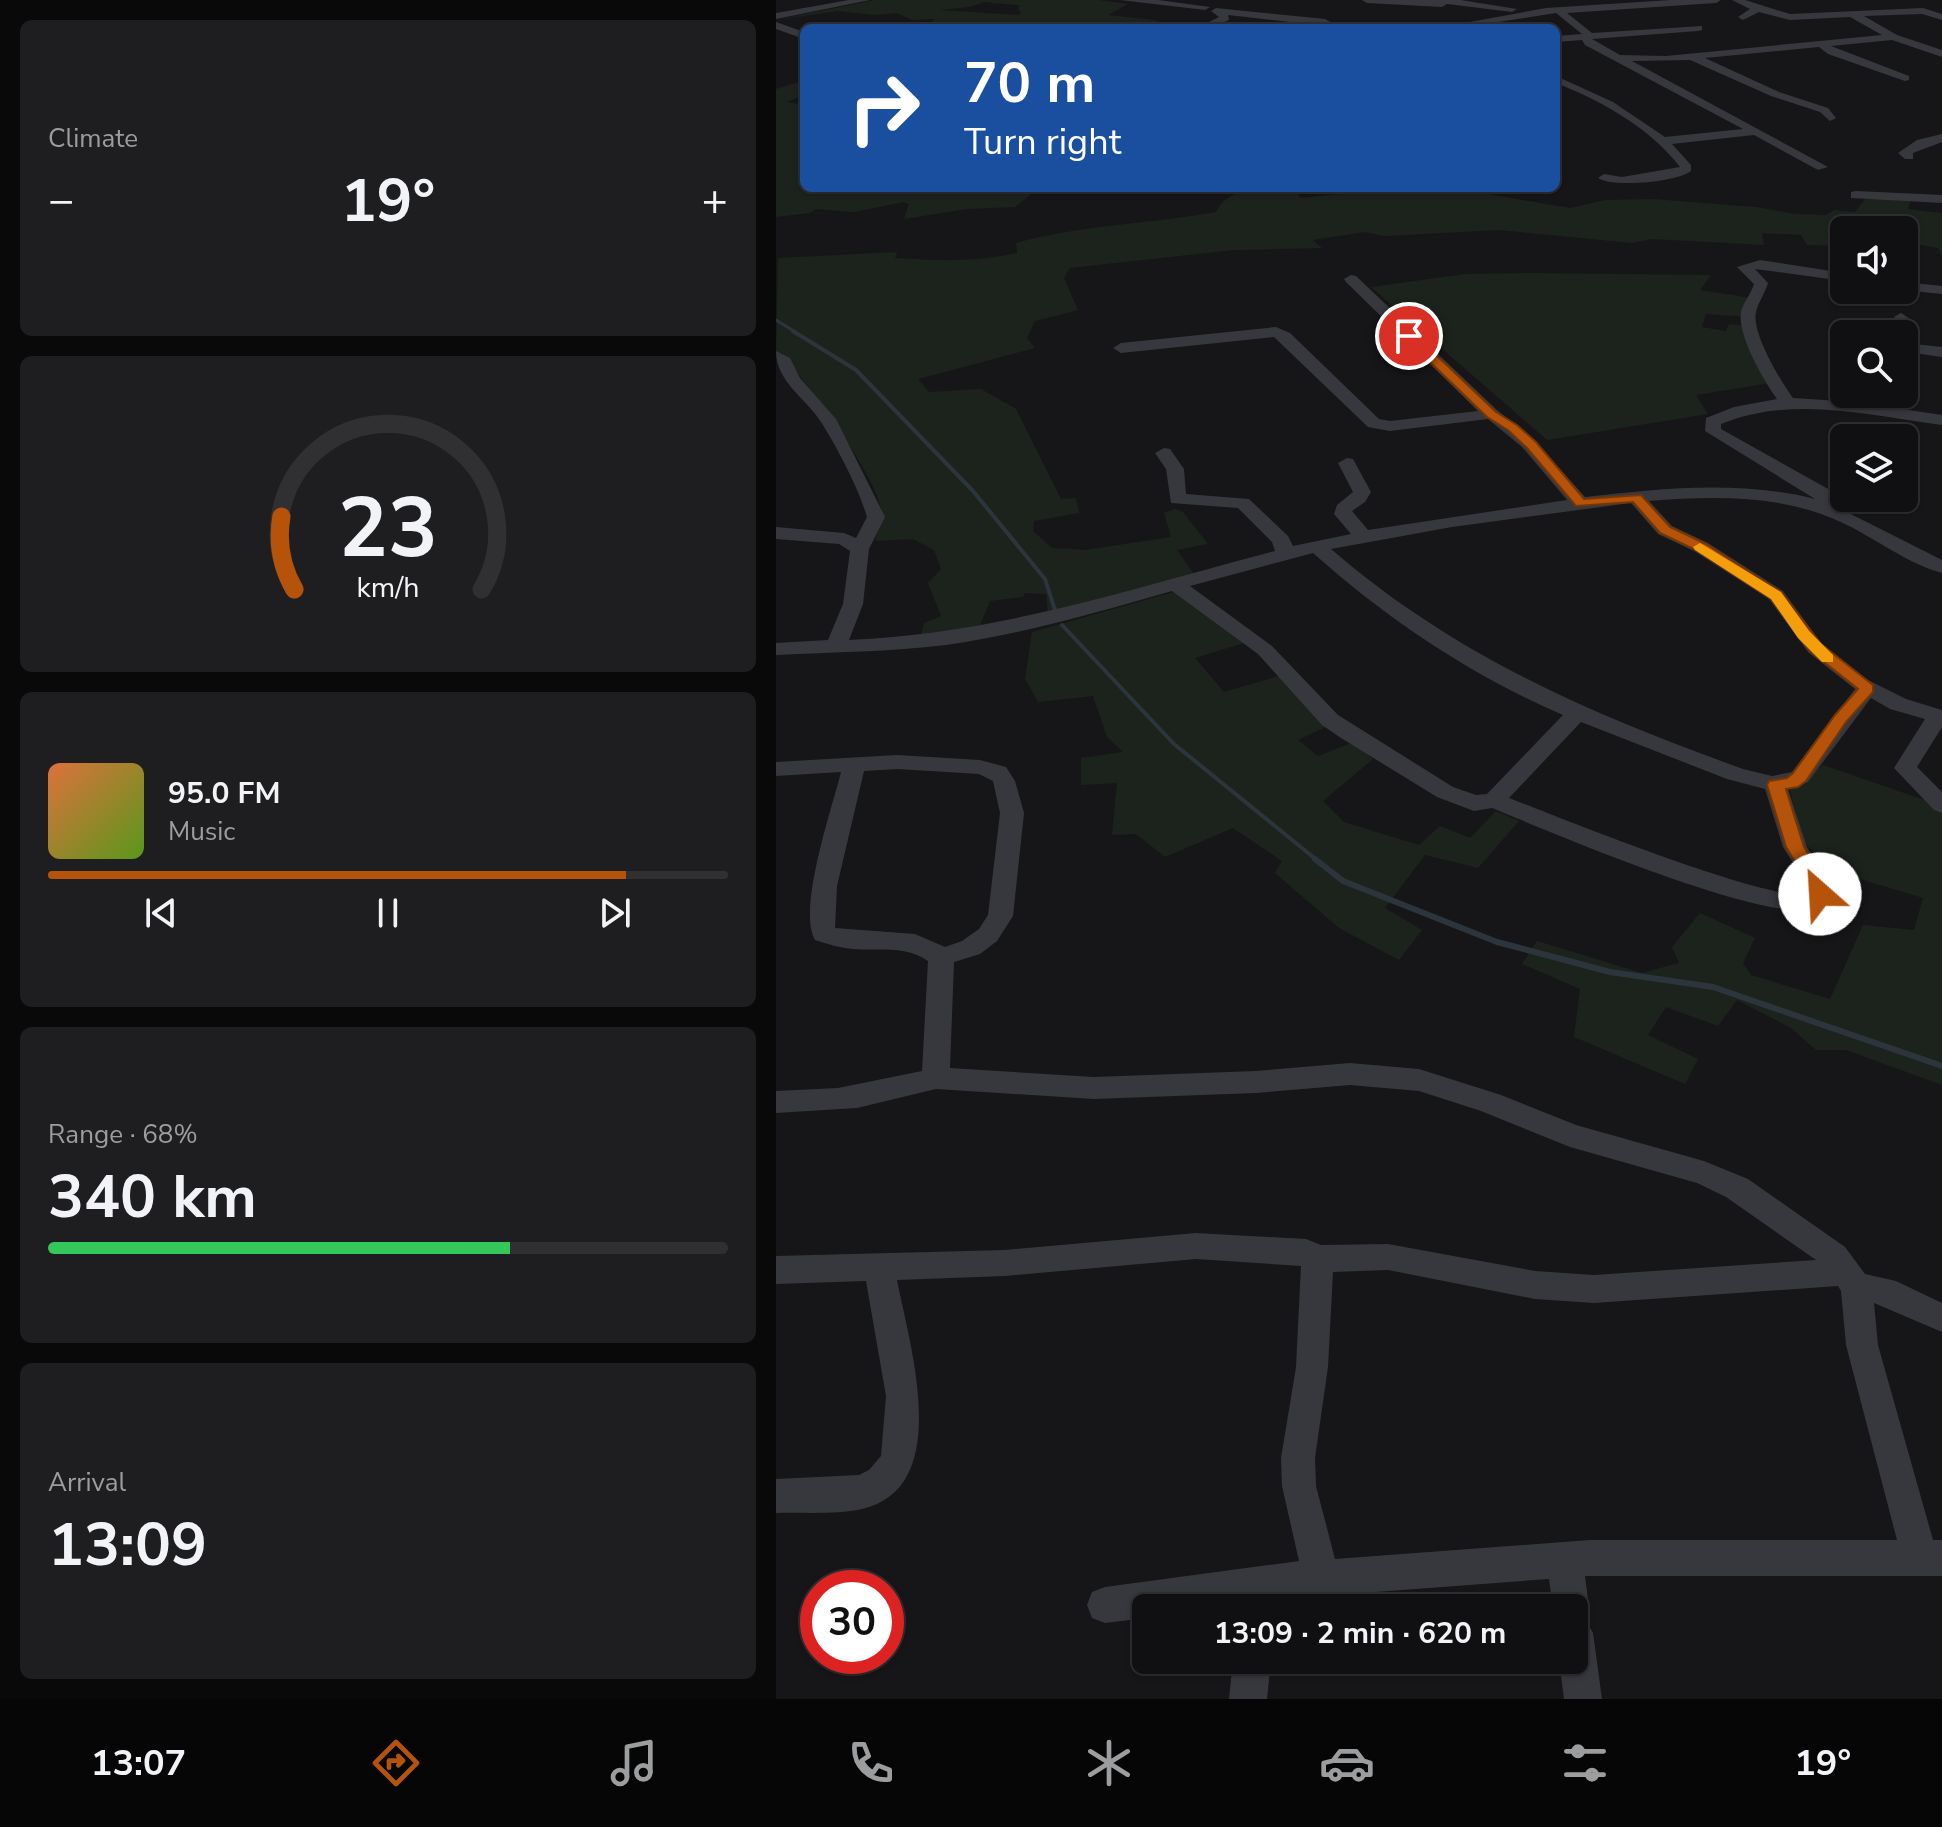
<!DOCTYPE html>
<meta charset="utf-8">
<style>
:root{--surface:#101012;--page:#1e1e20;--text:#f1f3f6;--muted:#9c9d9f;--line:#303032;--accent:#b45309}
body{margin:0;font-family:"Nunito Sans",sans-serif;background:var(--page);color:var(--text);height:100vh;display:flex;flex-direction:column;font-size:30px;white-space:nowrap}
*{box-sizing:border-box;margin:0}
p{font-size:26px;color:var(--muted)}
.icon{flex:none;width:44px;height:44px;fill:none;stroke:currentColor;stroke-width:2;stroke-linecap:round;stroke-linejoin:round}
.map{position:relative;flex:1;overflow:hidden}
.panel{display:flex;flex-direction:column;gap:20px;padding:20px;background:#09090a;width:776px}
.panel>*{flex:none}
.top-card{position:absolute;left:24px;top:24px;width:760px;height:168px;border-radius:12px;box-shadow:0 2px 6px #0004,0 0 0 2px var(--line);background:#1a4fa0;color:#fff;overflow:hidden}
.tools{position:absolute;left:1054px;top:216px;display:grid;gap:16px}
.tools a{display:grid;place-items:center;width:88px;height:88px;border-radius:12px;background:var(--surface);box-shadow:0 2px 6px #0004,0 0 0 2px var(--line);font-size:40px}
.speed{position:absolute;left:24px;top:1570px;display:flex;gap:16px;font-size:40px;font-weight:700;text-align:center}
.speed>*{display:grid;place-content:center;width:104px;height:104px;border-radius:50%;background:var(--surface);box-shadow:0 2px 6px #0004,0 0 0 2px var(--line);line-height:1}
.speed .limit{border:12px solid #d22;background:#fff;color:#111}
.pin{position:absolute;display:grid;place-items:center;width:68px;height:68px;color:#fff;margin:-34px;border:4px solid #fff;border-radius:50%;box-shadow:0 2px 8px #0007}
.me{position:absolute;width:88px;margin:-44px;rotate:334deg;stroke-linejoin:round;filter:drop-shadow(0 0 6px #0008)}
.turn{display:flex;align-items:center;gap:28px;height:168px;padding:0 32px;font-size:36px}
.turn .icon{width:104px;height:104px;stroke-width:2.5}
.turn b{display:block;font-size:56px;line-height:68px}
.big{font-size:60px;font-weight:700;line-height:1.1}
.panel .card{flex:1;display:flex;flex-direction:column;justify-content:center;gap:12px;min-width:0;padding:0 28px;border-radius:12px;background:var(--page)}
.panel .dial{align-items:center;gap:0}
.dial svg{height:208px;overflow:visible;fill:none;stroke:var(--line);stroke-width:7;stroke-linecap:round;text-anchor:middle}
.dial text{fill:var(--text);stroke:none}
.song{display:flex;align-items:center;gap:24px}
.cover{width:96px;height:96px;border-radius:12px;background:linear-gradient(135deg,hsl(20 70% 55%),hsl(90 70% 35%))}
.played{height:8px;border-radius:4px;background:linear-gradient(90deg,var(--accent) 85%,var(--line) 85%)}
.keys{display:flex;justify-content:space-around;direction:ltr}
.heat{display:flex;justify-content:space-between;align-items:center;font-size:44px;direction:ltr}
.charge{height:12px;border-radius:6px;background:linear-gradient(90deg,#34c759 68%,var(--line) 0)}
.trip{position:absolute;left:356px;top:1594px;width:456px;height:80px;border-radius:12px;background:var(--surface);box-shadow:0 2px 6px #0004,0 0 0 2px var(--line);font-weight:700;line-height:80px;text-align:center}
.tab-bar{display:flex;height:128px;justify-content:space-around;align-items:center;background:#060607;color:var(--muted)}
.tab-bar .icon{width:56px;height:56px}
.tab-bar .active{color:var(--accent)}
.tab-bar b{font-size:36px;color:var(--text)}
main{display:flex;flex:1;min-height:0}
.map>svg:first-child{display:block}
.green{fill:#1c231d;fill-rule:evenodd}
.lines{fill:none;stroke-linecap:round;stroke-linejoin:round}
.stream-far2{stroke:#2c353c;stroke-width:3}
.stream-far1{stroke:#2c353c;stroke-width:4}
.stream{stroke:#2c353c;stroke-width:6}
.minor{fill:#37383d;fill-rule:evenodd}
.route{fill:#b45309;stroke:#753606;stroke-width:2}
.slow{fill:#f59e0b}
</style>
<main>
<section class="panel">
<div class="card"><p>Climate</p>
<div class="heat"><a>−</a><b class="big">19°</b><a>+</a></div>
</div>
<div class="card dial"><svg viewBox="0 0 100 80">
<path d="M14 69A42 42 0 1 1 86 69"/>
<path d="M14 69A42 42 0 0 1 9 41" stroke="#b45309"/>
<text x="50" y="56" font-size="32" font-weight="700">23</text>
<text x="50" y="72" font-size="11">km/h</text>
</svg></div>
<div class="card">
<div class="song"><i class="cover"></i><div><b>95.0 FM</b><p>Music</p></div></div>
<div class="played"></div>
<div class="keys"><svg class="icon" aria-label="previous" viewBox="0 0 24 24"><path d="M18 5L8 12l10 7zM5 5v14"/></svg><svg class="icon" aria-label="pause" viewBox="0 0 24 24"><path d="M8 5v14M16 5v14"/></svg><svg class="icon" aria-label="next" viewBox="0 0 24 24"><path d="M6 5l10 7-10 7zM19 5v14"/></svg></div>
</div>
<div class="card"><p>Range · 68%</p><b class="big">340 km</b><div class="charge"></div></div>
<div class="card"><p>Arrival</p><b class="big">13:09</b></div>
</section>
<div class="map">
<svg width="1166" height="1699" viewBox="0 0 1166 1699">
<rect width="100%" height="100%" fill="#161618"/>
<!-- green -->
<g class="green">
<path d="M99,0H323L352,4L332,15L378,20L397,27L346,28L343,25L297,28H132L149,26L159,19L136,20L121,13L99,15L61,11L0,20ZM208,2L243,5L242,10L245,12L244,15L164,10L193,7Z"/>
<path d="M20,83L28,86V95L11,102L28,105V188H249L254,195L239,207L190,209L128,219L133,204L128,202L79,212L40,209L34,213L0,217V89Z"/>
<path d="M616,188L683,189L794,208L829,200L877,199L980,207L1019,214L1050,215L1058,210L1079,212L1089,199H1135L1132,209L1166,213V256L1162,248L1128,242V230H1068V246L1031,245L1025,235L986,233L988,245L876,239L856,243L723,230L608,236L589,232L537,240L546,248L458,250L294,268L288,278L302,310L259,321L251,338L259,348L142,379L153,392L205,389L240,409L285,499L300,498L303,513L258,521L257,531L276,548L309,550L395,537L388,513L399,509L407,512L432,544L401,550L418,574L272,614L270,594L249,593L247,597L214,601L203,628L145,635L148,623L165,616L152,583L165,569L158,550L137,539L99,541C101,533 105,524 106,517C108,483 29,382 6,353H0L2,258L121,252L119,258C160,261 200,262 241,253L240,243C305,225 373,224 440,212C455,183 490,190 519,190L525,198Z"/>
<path d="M751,273L935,275L924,290L975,298V317L930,314L926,327L950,331L953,324L972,326L994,383L920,395L932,414L771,440L595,287L689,274Z"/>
<path d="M408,589L478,640L419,658L448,692L506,675L554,725L522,740L542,756L578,742L597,759L547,801L568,822L643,845L664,826L694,838L720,811L743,821L702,868L649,855L609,908L646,930L623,960L563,928L499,873L506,861L457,828L389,857L360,834L336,835L341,783L305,785V758L347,752L331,737L317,696L262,702L249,679L256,632Z"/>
<path d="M1047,765L1166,806V1085L1070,1050H1040L1015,1028L961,1000L942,1026L890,1007L872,1035L922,1059L909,1084L798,1037L804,989L746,964L761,941L866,973L903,963L896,947L924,913L979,938L967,963L975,975L1054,999L1087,925L1138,930L1147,898L1054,870L1027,841L1014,790Z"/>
</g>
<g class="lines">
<!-- stream-far2 -->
<path class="stream-far2" d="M0,320L21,333"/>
<!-- stream-far1 -->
<g class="stream-far1">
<path d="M17,331L80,370L197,491L269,579L280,613"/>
<path d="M286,625L398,744L542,861"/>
</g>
<!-- stream -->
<path class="stream" d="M539,859L567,881L721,942L834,972L937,987L1166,1066"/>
<!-- minor -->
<g class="minor">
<path d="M73,0H94L0,19V13Z"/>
<path d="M344,0H382L434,7L429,10Z"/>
<path d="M586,0H685L741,9L736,12L671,4L666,7L591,3Z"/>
<path d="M895,0H945L940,3L791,13L816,33L926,26V30L922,31L816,39L844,55L890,56L1106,35L1074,17L1014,20L983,12L967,20L962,17L974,9L956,0H969L1014,14L1147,8L1166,14V20L1146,14L1088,16L1121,35L1166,50V57L1116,40L1055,46L1133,76V80L1129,81L1052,54L1043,47L929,58L1003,92L1052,108L1060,118L1054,121L1044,112L995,96L914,60L856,61L1052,167L1042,170L978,135L896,144L915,165V171C901,182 837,188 822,178L828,174L846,177L904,167C874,128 826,101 780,83V76L837,102L889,137L967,129L809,45L806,40L780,42V36L806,34L780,13L683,28L672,26L770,8Z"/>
<path d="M440,8L549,19L565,28L452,15L453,20L435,28H421L443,17L435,11Z"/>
<path d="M0,22L28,32V39L0,29Z"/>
<path d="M376,25L389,28H371Z"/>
<path d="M1166,134V142L1137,153V159H1129L1122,153L1141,140Z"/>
<path d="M1080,191L1166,195V203L1075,198V192Z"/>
<path d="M984,260L1068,273V281L979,269L992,283C989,293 982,303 980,312C975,332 1005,382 1017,398L1079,402L1166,415V425C1091,415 1017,395 945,424V429L1054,490L1057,494L1055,504L1166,560V573C1132,564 1099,538 1067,523C1006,494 939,496 873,501L896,526L932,543L1007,591L1046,644L1088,678L1130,699L1166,710V727L1141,767L1166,792V813L1158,810L1118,768L1149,719L1114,709L1095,698L1032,782L1012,789L1031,847L1052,880L1056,894L1046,909C990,925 778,833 716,808L698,811L661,797L565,738L546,725L482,654L396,591C322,612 247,634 170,645C114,652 57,652 0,655V643L52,640L67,604L74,551L63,544L0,539V527L68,533L80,538L91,517C83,489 61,447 45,422C30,398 0,382 0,351L14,358L24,378L60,419L109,517L93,549L87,604L73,640C226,633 353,589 499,551L496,542L462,508L395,503L390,469L379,453L388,448L394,449L408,469L410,494L473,499L512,536L517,546L575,534L558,514L561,505L577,492L562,463L571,458L577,459L595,492L589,502L576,511L592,530L791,500L746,447L712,419L614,431L592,427L498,337L345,353L337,348L345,343L500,327L514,333L603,419L614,421L702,411L570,282L568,279L575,275L580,276L721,410L758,440L809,497C885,488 963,480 1039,499L929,431L930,418L958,407L1001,399C988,381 961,335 965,312C967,303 975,294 978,284L961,267ZM855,503L882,534L918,551L993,599L1032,652L1079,689L1016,772L996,776L967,769C815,714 679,656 555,549L676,527ZM537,553C611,619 696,676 787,715L711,794L700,795L677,787L562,715L496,646L414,586ZM805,722L951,779L989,789L1007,847L1028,880L1031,893C1001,906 777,815 733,798Z"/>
<path d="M1128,282L1166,286V294L1127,290Z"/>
<path d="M1125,313L1140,323L1138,344L1166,347V357L1138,353L1136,379L1128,384V334H1124V324L1118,317Z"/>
<path d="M121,755L204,760L230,767L239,781L248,813L237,916L221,941L204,954L178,962L174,1068L318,1077L480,1071L574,1063L643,1069L725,1095L800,1125L928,1161L972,1179L1069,1247L1089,1274L1120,1281L1166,1303V1332L1098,1303L1102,1345L1157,1540H1166V1576H809L813,1608L809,1619L817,1633L826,1699H788L783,1660H798V1608H777L773,1579L506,1599L504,1608H468L469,1604L437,1608H370V1618L329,1623L316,1618L311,1605L316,1592L329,1587L523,1561L506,1486L505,1458L520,1367L525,1266L420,1259L229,1276L121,1280C133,1343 179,1488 86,1509C59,1515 27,1512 0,1513V1479L83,1475L93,1470L105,1456L110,1396L90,1281L0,1284V1256L229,1250L420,1233L530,1239L545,1245L612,1244L759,1271L818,1275L1040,1260L950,1197L921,1183L794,1147L705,1111L643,1091L574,1085L480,1093L318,1099L160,1089L81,1108L0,1113V1091L62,1088L146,1071L152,961C130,945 102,951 77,949C64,948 52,944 39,940C21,910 56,808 65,772L0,776V762ZM121,769L203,774L217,781L224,813L212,915L203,929L186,941L169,947L139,934L59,928L61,886L88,771ZM612,1270L759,1299L818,1303L1062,1286L1065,1291L1070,1345L1121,1540H814L559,1559L540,1486L539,1458L552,1367L557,1272Z"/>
<path d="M457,1660H495L491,1699H453Z"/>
</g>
</g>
<!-- route -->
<path class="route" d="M629,333H637L720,412L741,425L760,442L808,499L865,495L894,527L930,544L1005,592L1045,644L1097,685V692L1070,722L1030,781L1022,787L1010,789L1028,847L1049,880L1053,894L1050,899L1044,901L1034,894L1031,880L1010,847L991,785L993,781L1011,778L1017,773L1059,715L1082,689L1034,651L995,599L920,550L884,533L857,502L800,506L751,448L732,430L711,417L629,338Z"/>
<!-- slow -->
<path class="slow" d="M924,543L1005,592L1033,631L1057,655V662H1046L1022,638L995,599L919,550L917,547Z"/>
</svg>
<div class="tools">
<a><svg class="icon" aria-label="sound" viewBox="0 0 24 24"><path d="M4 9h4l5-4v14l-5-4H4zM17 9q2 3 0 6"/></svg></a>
<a><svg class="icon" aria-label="search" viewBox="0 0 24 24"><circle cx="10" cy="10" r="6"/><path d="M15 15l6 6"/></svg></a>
<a><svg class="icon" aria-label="layers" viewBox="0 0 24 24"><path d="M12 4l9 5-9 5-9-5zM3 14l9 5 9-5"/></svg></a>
</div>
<div class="speed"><div class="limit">30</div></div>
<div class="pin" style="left:633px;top:336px;background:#d93025"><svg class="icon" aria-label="arrive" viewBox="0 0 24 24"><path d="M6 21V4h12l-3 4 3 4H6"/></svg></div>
<svg class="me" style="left:1044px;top:894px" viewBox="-20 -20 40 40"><circle r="19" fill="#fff"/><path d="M0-13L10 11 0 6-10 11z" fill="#b45309"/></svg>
<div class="trip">13:09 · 2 min · 620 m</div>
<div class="top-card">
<div class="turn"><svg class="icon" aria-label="right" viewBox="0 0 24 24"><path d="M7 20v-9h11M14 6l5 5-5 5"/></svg><div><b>70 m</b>Turn right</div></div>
</div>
</div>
</main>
<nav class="tab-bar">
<b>13:07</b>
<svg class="icon active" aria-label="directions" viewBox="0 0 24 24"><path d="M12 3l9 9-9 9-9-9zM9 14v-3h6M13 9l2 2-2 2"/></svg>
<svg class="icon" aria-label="music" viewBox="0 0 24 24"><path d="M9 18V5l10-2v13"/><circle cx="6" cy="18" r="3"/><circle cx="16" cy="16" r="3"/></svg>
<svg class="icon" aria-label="phone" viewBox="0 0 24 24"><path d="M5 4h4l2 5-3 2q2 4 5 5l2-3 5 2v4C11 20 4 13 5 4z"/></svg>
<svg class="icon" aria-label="climate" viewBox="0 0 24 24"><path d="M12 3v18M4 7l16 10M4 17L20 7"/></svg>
<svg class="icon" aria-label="car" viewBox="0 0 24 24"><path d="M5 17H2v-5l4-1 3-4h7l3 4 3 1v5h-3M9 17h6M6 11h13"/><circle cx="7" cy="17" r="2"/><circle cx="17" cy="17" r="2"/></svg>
<svg class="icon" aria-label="filters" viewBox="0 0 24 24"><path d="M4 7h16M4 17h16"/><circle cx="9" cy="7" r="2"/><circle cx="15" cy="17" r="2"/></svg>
<b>19°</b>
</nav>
